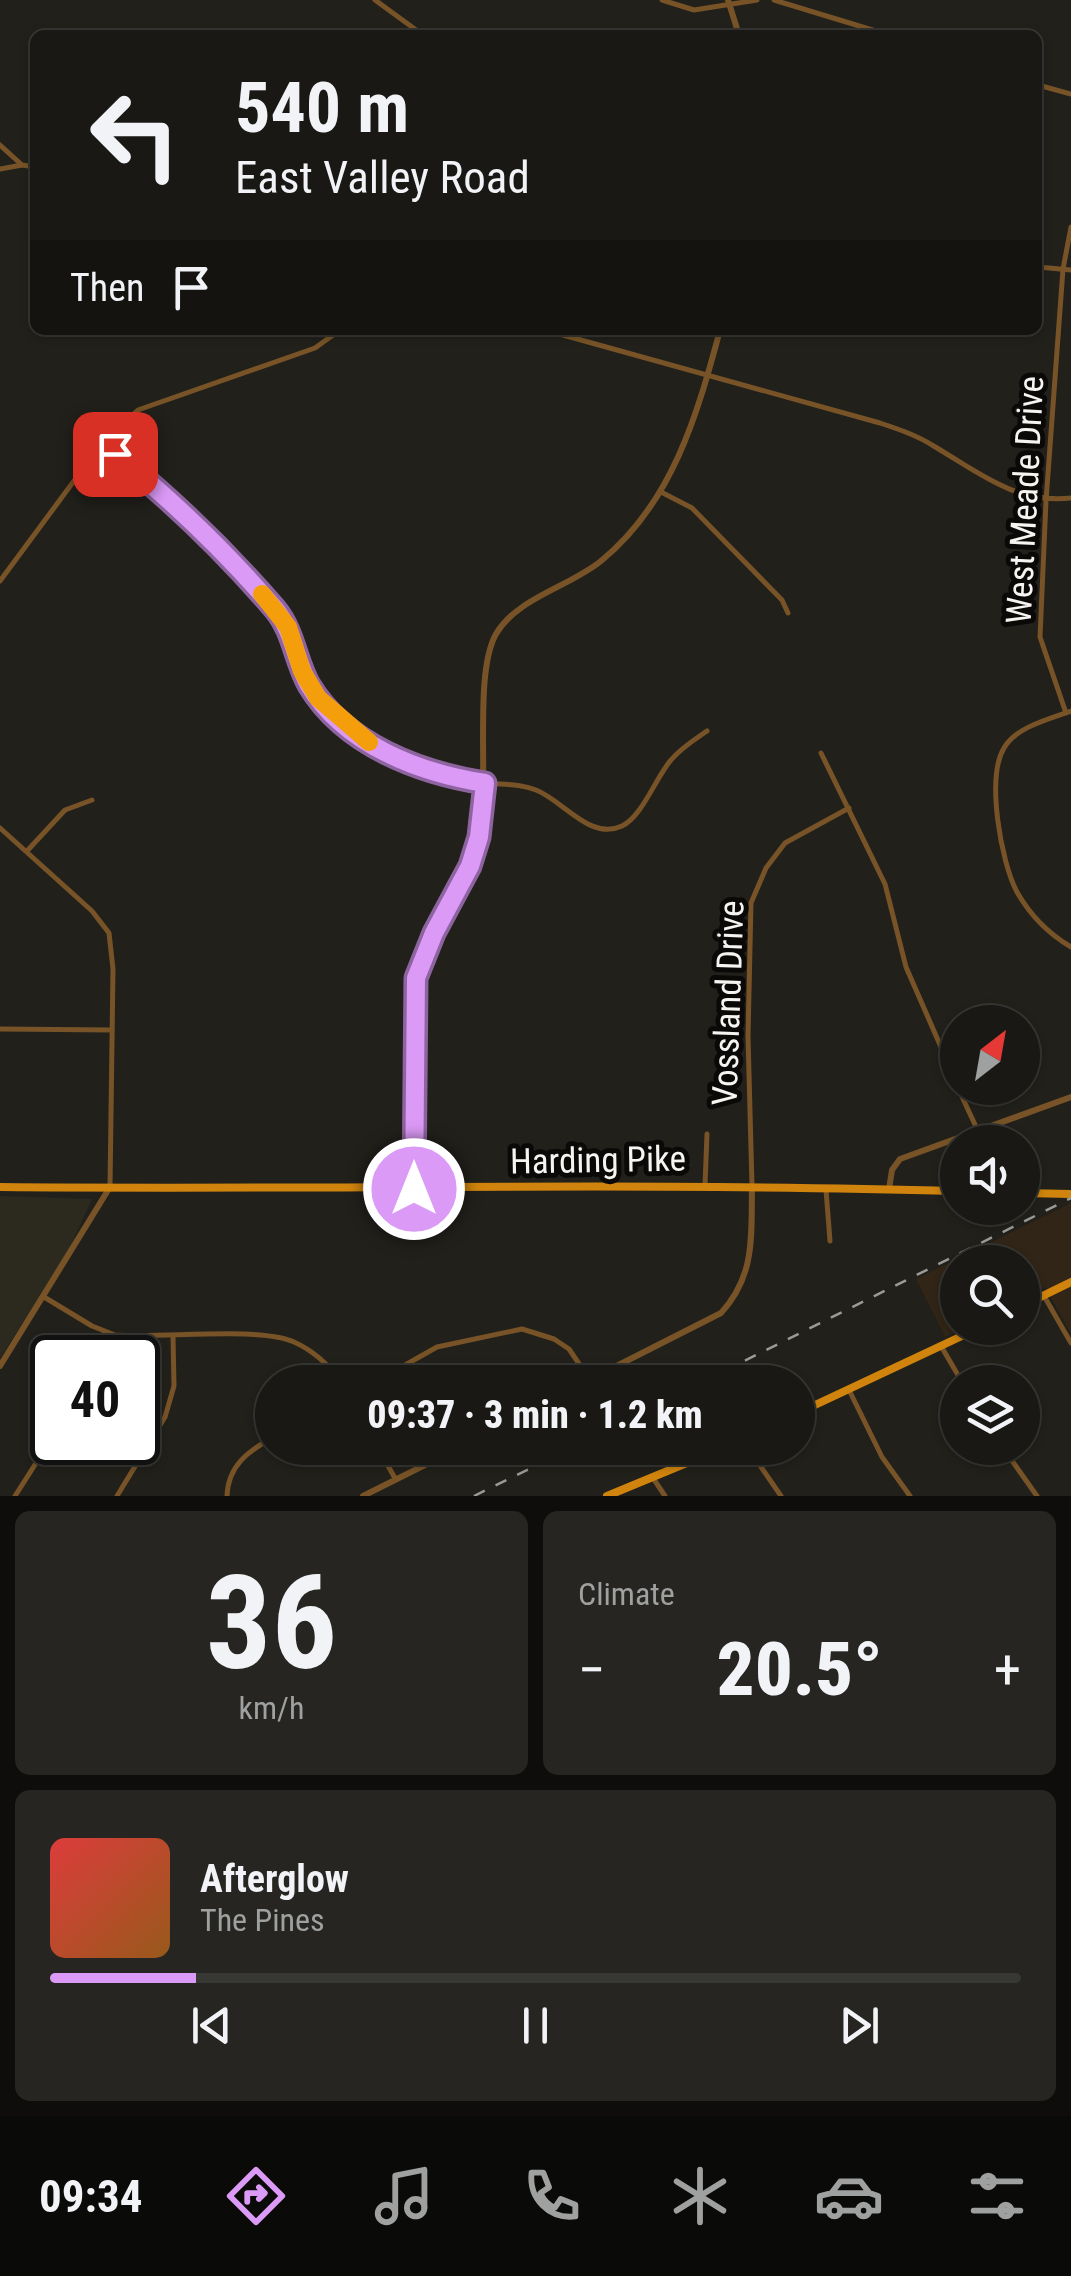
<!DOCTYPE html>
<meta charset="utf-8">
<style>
:root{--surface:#191814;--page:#262522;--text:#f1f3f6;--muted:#9fa0a0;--line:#373734;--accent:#db9af6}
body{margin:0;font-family:"Roboto Condensed",sans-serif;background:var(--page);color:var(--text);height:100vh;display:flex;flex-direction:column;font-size:38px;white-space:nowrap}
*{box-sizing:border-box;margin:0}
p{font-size:32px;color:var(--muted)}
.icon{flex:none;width:55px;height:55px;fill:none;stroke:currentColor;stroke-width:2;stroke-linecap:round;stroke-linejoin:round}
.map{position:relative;height:1496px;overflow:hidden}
.details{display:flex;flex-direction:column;gap:15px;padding:15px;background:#0e0d0b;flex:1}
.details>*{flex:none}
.banner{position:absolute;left:30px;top:30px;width:1012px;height:305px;border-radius:15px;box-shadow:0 2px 8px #0004,0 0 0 2px var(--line);background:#191814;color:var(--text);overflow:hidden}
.needle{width:65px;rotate:31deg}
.tools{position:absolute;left:940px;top:1005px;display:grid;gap:20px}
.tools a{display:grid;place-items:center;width:100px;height:100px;border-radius:50%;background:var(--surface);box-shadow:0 2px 8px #0004,0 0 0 2px var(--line);font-size:50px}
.speed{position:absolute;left:30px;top:1335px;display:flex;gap:20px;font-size:50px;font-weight:700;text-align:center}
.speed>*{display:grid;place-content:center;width:130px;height:130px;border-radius:50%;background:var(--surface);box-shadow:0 2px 8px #0004,0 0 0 2px var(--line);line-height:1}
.speed .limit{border:5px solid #111;border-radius:15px;background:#fff;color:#111}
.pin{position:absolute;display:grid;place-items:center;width:85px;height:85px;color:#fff;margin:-42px;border-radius:20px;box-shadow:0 5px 15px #0006}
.me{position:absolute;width:110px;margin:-55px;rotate:0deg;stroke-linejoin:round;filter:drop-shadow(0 0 8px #0008)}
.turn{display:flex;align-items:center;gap:35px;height:210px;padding:0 40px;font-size:45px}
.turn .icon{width:130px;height:130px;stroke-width:2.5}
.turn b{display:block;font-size:70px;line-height:85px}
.then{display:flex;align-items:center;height:95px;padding:0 40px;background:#0003;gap:20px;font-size:38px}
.big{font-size:75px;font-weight:800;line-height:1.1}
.details .card{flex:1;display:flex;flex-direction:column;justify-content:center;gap:15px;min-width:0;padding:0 35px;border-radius:15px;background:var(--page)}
.details .dial{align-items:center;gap:0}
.dial b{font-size:130px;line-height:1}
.song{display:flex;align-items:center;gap:30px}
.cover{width:120px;height:120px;border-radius:15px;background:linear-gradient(135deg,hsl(0 70% 55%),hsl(30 70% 35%))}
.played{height:10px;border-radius:5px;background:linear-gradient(90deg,var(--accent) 15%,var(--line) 15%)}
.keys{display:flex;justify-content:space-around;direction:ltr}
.heat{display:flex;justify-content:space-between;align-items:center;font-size:55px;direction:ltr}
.details .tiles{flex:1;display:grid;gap:15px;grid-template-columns:1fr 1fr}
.card:last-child{grid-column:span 2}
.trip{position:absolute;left:255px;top:1365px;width:560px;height:100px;border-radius:50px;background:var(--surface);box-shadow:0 2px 8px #0004,0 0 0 2px var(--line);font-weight:800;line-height:100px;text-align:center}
.menu{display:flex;height:160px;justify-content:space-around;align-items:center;background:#0a0a08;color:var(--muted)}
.menu .icon{width:70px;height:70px}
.menu .on{color:var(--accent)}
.menu b{font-size:45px;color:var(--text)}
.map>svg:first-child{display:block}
.commercial{fill:#302516}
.built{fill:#2c291f}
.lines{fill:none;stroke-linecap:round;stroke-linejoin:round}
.minor{stroke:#775327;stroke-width:5}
.tertiary{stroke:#775327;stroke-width:6}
.primary{stroke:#d0840d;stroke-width:8}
.rail{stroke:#9b9a96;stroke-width:2.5;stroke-dasharray:12 12;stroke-linecap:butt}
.route-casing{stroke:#8e64a0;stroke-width:25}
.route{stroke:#db9af6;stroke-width:18}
.slow{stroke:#f59e0b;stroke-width:18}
.labels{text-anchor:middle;stroke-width:10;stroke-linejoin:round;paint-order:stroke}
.street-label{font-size:35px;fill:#f5f4f1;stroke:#0a0908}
</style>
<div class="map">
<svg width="1071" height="1496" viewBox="0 0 1071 1496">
<rect width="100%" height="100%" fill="#21201b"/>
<!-- commercial -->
<path class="commercial" d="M1071,1203V1334L1045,1287L1023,1298L1022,1262H958V1328H963L945,1337L916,1279Z"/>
<!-- built -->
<path class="built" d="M0,1196L92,1199L65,1258L0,1358Z"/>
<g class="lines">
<!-- minor -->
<g class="minor">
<path d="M375,0L423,35"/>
<path d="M662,0L694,10L757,0"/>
<path d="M774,0L889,35"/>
<path d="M1038,85L1071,94"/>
<path d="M0,145L22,165L35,167"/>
<path d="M0,169L22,165"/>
<path d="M1038,267L1071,270"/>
<path d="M545,330L880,423C898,429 916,435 932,445C978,472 1015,504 1071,498"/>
<path d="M102,443C164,494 225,547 276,610C292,629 295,651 303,672C313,699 341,723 364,739C399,763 441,778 484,783C502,785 519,783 536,790C564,801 590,841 622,826C642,817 656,777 671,760C681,748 694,740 707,731"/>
<path d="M661,492L692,508L782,600L788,613"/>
<path d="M0,581L102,443L138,410L315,348L340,330"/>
<path d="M1071,711C1049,719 1016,727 1004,748C986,778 1001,862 1017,892C1030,915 1049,934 1071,947"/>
<path d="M1066,713L1040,637L1046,501L1063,269L1071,227"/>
<path d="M821,753L885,884L906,967L958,1086"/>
<path d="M0,828L92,911L109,933L113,969L110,1187"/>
<path d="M27,851L65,810L92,800"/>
<path d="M0,1029L112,1030"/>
<path d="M958,1088L977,1129"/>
<path d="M705,1185L707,1134"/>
<path d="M752,1186L748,1036L751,903L766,868L785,843L849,808"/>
<path d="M826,1190L830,1241"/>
<path d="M1044,1296L1071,1343"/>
<path d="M44,1297L92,1326L115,1335C159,1339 258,1326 294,1342C314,1351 329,1365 341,1382"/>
<path d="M941,1346L962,1382"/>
<path d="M96,1358L104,1333"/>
<path d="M375,1382L437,1347L522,1329L554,1339L569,1349L590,1380"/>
<path d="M849,1390L882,1457L910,1496"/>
<path d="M378,1448L396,1480"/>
<path d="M748,1448L781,1496"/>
<path d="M1003,1448L1037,1496"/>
<path d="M653,1478L665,1496"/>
<path d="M15,1496L52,1438"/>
<path d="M117,1496L165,1417L174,1386L173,1336"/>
<path d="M227,1496C228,1466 248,1451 272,1438"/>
</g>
<!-- tertiary -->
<g class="tertiary">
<path d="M728,0L739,35"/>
<path d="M414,1187C414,1139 415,1091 415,1043C415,1022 412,996 417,975C429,925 469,887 479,837C490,783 473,675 496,634C517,598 569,587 601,561C672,503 697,416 720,330"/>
<path d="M889,1189L892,1170L900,1159L1071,1097"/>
<path d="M0,1366L110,1187"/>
<path d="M585,1382L721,1313C756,1275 751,1235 752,1186"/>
<path d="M363,1496L459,1448"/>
</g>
<!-- primary -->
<g class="primary">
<path d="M0,1187C319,1190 639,1182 958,1191"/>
<path d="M1022,1193L1071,1194"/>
<path d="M1022,1306L1071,1282"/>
<path d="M798,1413L979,1328"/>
<path d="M607,1496L723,1448"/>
</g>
<!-- rail -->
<g class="rail">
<path d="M702,1382L1071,1198"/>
<path d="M474,1496L572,1448"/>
</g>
</g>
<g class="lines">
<defs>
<path id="route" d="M115,454C173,501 226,552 275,609C294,632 295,660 309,685C345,745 420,773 485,783L479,837L470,866L434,933L416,978L414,1189"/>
</defs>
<!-- route casing -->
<use href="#route" class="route-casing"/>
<!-- route -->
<use href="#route" class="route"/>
<!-- slow -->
<path class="slow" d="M262,594L288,627L302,671L318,698L369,742"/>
</g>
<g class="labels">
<!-- street labels -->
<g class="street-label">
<text transform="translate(1025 500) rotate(-87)" y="12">West Meade Drive</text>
<text transform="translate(728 1003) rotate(-88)" y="12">Vossland Drive</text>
<text transform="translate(598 1160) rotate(-1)" y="12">Harding Pike</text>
</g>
</g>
</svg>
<div class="tools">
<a><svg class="needle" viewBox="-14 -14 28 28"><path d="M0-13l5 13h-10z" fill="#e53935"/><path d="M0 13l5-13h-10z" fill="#9fa0a0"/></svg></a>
<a><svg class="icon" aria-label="sound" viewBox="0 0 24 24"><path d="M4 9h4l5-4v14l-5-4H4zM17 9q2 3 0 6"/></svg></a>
<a><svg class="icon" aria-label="search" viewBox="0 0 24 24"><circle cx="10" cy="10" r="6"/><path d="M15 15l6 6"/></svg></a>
<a><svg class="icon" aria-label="layers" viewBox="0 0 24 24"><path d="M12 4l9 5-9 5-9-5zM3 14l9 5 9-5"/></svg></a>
</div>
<div class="speed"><div class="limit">40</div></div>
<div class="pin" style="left:115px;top:454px;background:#d93025"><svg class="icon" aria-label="arrive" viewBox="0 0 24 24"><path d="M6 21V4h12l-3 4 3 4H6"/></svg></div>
<svg class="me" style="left:414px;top:1189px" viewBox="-20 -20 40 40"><circle r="17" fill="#db9af6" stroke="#fff" stroke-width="3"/><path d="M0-11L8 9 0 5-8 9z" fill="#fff"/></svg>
<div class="trip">09:37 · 3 min · 1.2 km</div>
<div class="banner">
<div class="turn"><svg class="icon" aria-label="left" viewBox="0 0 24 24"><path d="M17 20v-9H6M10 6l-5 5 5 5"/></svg><div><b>540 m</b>East Valley Road</div></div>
<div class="then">Then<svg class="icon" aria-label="arrive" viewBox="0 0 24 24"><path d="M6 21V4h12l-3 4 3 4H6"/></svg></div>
</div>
</div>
<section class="details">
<div class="tiles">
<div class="card dial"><b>36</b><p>km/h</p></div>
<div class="card"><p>Climate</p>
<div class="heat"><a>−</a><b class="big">20.5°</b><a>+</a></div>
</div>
<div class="card">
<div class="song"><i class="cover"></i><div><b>Afterglow</b><p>The Pines</p></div></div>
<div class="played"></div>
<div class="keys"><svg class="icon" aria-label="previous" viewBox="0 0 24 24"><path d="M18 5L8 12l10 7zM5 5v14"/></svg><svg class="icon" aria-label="pause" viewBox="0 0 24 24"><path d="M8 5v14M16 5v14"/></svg><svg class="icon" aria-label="next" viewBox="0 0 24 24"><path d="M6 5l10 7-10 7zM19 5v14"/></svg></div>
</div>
</div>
</section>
<nav class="menu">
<b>09:34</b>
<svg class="icon on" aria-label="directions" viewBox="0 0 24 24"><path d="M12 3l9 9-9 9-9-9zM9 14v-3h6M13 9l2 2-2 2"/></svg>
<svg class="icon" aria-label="music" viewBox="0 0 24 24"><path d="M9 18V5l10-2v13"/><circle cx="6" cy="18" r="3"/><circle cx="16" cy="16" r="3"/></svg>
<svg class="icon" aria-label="phone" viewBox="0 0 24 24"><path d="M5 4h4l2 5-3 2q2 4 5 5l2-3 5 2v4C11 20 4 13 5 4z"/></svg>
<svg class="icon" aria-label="climate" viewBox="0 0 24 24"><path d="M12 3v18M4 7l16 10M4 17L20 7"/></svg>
<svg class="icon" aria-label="car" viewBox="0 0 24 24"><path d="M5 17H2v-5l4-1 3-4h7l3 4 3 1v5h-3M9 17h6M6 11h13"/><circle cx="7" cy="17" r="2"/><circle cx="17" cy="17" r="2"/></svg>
<svg class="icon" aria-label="filters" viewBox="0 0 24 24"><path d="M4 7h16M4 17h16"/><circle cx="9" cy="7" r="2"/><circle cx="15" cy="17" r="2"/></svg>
</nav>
